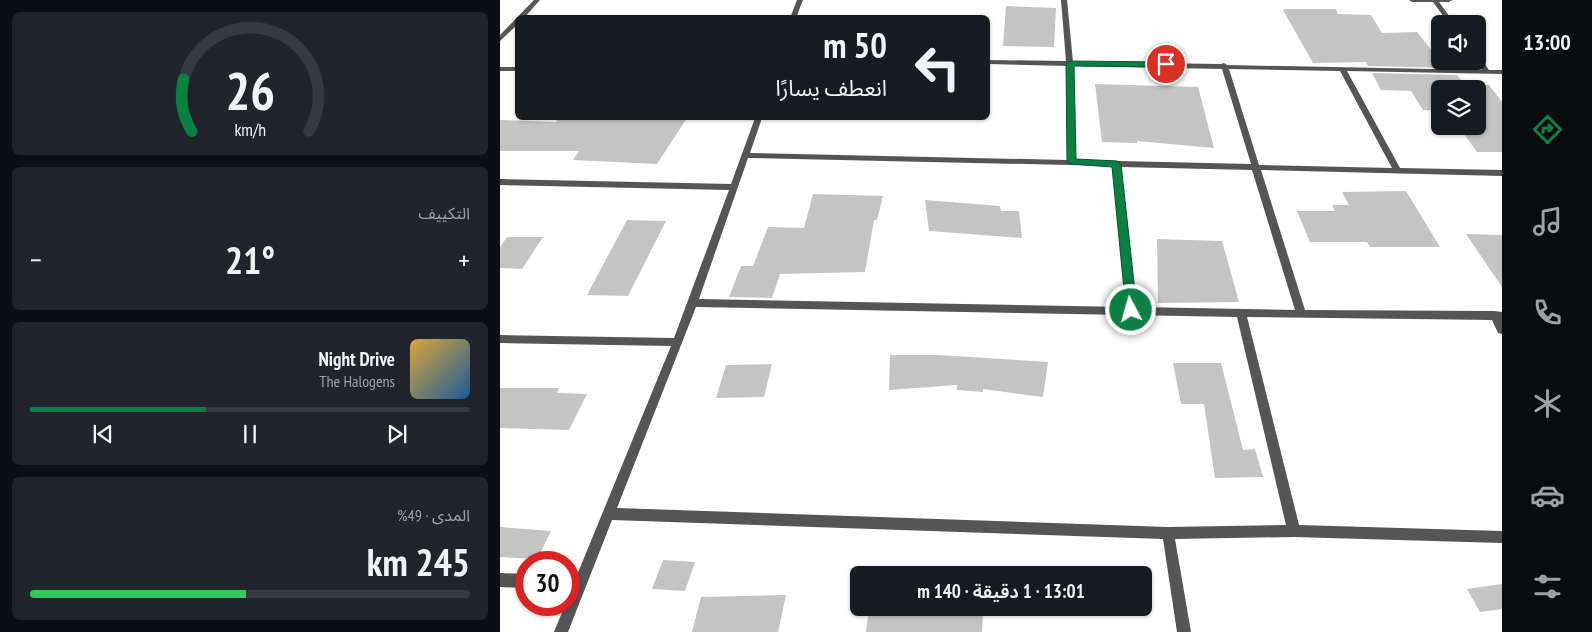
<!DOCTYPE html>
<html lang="ar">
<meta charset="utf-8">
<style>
:root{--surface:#171b24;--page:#20242c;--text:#f1f3f6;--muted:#9ea1a6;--line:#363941;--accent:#0b8043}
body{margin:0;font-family:"PT Sans Narrow","Noto Sans Arabic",sans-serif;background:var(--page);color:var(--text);direction:rtl;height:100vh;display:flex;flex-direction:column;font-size:19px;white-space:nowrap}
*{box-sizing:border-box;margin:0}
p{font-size:16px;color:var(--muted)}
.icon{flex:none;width:28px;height:28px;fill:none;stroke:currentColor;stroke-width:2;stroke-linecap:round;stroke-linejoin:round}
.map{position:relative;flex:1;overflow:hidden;direction:ltr}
.sheet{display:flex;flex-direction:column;gap:12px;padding:12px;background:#0d0f14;width:500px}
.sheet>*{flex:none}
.top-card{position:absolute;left:15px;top:15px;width:475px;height:105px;border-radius:8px;box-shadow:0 1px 4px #0004;direction:rtl;background:#171b24;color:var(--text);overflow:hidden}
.tools{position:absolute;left:931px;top:15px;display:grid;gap:10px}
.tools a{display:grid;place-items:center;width:55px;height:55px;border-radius:8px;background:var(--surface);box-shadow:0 1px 4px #0004;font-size:25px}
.speed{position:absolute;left:15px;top:551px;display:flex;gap:10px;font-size:25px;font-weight:700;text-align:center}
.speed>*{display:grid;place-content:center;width:65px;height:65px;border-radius:50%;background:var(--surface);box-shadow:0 1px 4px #0004;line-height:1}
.speed .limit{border:8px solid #d22;background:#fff;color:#111}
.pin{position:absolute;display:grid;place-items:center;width:42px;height:42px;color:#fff;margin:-21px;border:2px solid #fff;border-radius:50%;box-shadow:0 1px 5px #0007}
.me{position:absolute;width:55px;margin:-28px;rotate:354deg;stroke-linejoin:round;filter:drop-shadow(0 0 4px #0008)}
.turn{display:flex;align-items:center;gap:18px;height:105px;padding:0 20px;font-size:22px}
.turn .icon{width:65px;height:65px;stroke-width:2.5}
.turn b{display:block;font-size:35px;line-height:42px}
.big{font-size:38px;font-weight:600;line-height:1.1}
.sheet .card{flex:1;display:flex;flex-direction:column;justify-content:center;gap:8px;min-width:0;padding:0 18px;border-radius:8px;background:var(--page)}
.sheet .dial{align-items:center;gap:0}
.dial svg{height:130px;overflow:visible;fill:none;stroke:var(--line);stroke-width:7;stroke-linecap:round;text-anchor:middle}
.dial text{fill:var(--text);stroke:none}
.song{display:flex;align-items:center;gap:15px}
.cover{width:60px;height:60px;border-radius:8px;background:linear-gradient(135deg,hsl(40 70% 55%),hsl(210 70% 35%))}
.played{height:5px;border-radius:2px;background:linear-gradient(90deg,var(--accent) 40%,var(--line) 40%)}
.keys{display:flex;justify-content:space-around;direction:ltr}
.heat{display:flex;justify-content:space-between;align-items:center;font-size:28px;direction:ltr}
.charge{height:8px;border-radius:4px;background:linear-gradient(90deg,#34c759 49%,var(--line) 0)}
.trip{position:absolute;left:350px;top:566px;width:302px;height:50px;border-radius:8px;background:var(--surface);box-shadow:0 1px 4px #0004;font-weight:600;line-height:50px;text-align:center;direction:rtl}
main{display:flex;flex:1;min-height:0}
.tab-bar{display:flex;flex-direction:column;width:90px;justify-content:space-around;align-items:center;background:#090b0e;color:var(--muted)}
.tab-bar .icon{width:35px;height:35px}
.tab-bar .on{color:var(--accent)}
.tab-bar b{font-size:22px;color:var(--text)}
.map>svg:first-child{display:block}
.building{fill:#c4c4c4}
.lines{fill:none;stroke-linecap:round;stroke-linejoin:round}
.minor{fill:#555;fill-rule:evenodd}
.route{fill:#0b8043;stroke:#07532c}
</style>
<main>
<nav class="tab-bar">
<b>13:00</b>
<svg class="icon on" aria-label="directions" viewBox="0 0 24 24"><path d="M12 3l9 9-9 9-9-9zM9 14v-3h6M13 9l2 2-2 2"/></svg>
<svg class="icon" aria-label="music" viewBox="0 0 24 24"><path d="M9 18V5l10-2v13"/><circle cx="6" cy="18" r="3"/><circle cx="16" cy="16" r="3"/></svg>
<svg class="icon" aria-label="phone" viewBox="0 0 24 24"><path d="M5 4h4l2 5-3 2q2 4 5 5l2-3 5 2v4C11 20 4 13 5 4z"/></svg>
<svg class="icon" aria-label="climate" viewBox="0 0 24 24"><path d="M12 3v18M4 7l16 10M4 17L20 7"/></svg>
<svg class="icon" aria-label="car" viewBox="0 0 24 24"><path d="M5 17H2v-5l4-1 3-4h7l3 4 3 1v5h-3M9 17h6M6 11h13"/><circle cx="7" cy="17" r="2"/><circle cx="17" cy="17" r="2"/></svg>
<svg class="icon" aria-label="filters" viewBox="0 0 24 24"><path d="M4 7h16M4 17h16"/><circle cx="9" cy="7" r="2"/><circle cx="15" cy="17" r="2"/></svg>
</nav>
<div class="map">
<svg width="1002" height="632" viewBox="0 0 1002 632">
<rect width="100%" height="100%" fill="#fff"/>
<!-- building -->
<g class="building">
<path d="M506,6L556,8L554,47L503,46Z"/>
<path d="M786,9H836L838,14L871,15L882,33L917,32L936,56H940V61H947L952,68L868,66L866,62L813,63L783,10Z"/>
<path d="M872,73L957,75L964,84L989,85L1002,102V152H977L958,126H978V89H940V111L923,110L911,91L881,90Z"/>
<path d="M595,84L698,87L714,148L637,141V143L602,142Z"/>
<path d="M59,118H187L157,164L73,160L79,151H0V120L56,122Z"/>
<path d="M906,191L940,247H870L867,242H810L797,211H835L832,205H849L842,192Z"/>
<path d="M313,194L383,196L377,220H374L365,272L280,274L272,298L229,297L241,266H253L268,227L304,228Z"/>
<path d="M425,200L500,206L501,211H519L522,238L429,231Z"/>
<path d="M127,220L166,221L128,296L87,295Z"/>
<path d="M966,234L1002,235V287Z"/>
<path d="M7,237H43L22,269L0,268V247Z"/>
<path d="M657,239L722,241L739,302L658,303Z"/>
<path d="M390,355H438L548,362L543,397L483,389V392L457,390V385L389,390Z"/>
<path d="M673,363H721L743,450L755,449L763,477L715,478L704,404H681Z"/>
<path d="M272,364L264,397L216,398L226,365Z"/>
<path d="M0,388H59L57,393L87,394L69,430L0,428Z"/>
<path d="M0,527L51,531L37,559L0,557Z"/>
<path d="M163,560L195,562L185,591L152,589Z"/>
<path d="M1002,584V609L980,612L967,589Z"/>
<path d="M286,595L278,632H192L201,597Z"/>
<path d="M369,608L483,611L482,632H366Z"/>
</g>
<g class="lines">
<!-- minor -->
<g class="minor">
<path d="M34,0H40L24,18H18V24L0,41V35Z"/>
<path d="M297,0H303L296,18H290Z"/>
<path d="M561,0H567L573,62L721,64L724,63L727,65L982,70L977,61L978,56L980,57L989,70H1002V74L847,71L900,168L1002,170V176L761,170L805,310L994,311L1002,312V334L998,333L992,320L747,317L799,525L1002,531V543L794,537L675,539L691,632H677L663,539L112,520L68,632H54L65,605H69V596L72,588H69V574L77,575L171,346L0,343V335L174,338L229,190L0,185V179L231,184L255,118H262L250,153L567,160V66L488,64V60L566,61ZM573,66L722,69L751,164L575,160ZM729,69L840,71L892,168L759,165ZM248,158L613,166L626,307L199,299ZM621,167L752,170L795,310L636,307ZM196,307L737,317L786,525L668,527L117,508Z"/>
<path d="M909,0H952L949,2H939L955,24H949L933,2H912Z"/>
<rect x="0" y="67" width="18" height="4"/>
<path d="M0,573L26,574V588L0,587Z"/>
</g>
</g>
<!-- route -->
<path class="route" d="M570,61L666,62L670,64L666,67L574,66L576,159L617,161L621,164L637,310L631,314L626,310L612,167L571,164L567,161L566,64Z"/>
</svg>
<div class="tools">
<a><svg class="icon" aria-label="sound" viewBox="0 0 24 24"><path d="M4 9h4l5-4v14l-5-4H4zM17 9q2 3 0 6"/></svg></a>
<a><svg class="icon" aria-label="layers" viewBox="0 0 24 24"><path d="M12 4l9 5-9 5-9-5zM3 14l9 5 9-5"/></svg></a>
</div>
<div class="speed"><div class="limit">30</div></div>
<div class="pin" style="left:666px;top:64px;background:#d93025"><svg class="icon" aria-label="arrive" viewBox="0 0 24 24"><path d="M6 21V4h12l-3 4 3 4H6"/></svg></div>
<svg class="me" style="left:631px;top:310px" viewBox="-20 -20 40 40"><circle r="17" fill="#0b8043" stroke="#fff" stroke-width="3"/><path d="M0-11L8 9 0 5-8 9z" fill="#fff"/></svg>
<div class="trip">13:01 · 1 دقيقة · 140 m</div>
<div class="top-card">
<div class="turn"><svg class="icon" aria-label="left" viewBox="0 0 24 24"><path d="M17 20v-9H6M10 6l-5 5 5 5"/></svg><div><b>50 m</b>انعطف يسارًا</div></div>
</div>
</div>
<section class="sheet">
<div class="card dial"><svg viewBox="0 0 100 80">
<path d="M14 69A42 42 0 1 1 86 69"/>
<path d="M14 69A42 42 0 0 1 9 37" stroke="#0b8043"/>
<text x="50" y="56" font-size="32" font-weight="700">26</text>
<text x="50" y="72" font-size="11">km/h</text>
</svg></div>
<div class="card"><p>التكييف</p>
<div class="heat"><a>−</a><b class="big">21°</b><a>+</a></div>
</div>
<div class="card">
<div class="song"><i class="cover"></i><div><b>Night Drive</b><p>The Halogens</p></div></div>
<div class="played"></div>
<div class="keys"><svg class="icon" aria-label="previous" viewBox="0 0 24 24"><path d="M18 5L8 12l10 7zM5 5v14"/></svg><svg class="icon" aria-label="pause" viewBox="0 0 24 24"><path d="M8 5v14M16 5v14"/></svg><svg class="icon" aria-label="next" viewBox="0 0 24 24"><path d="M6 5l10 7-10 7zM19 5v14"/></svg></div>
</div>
<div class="card"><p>المدى · 49%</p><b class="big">245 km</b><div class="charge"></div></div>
</section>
</main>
